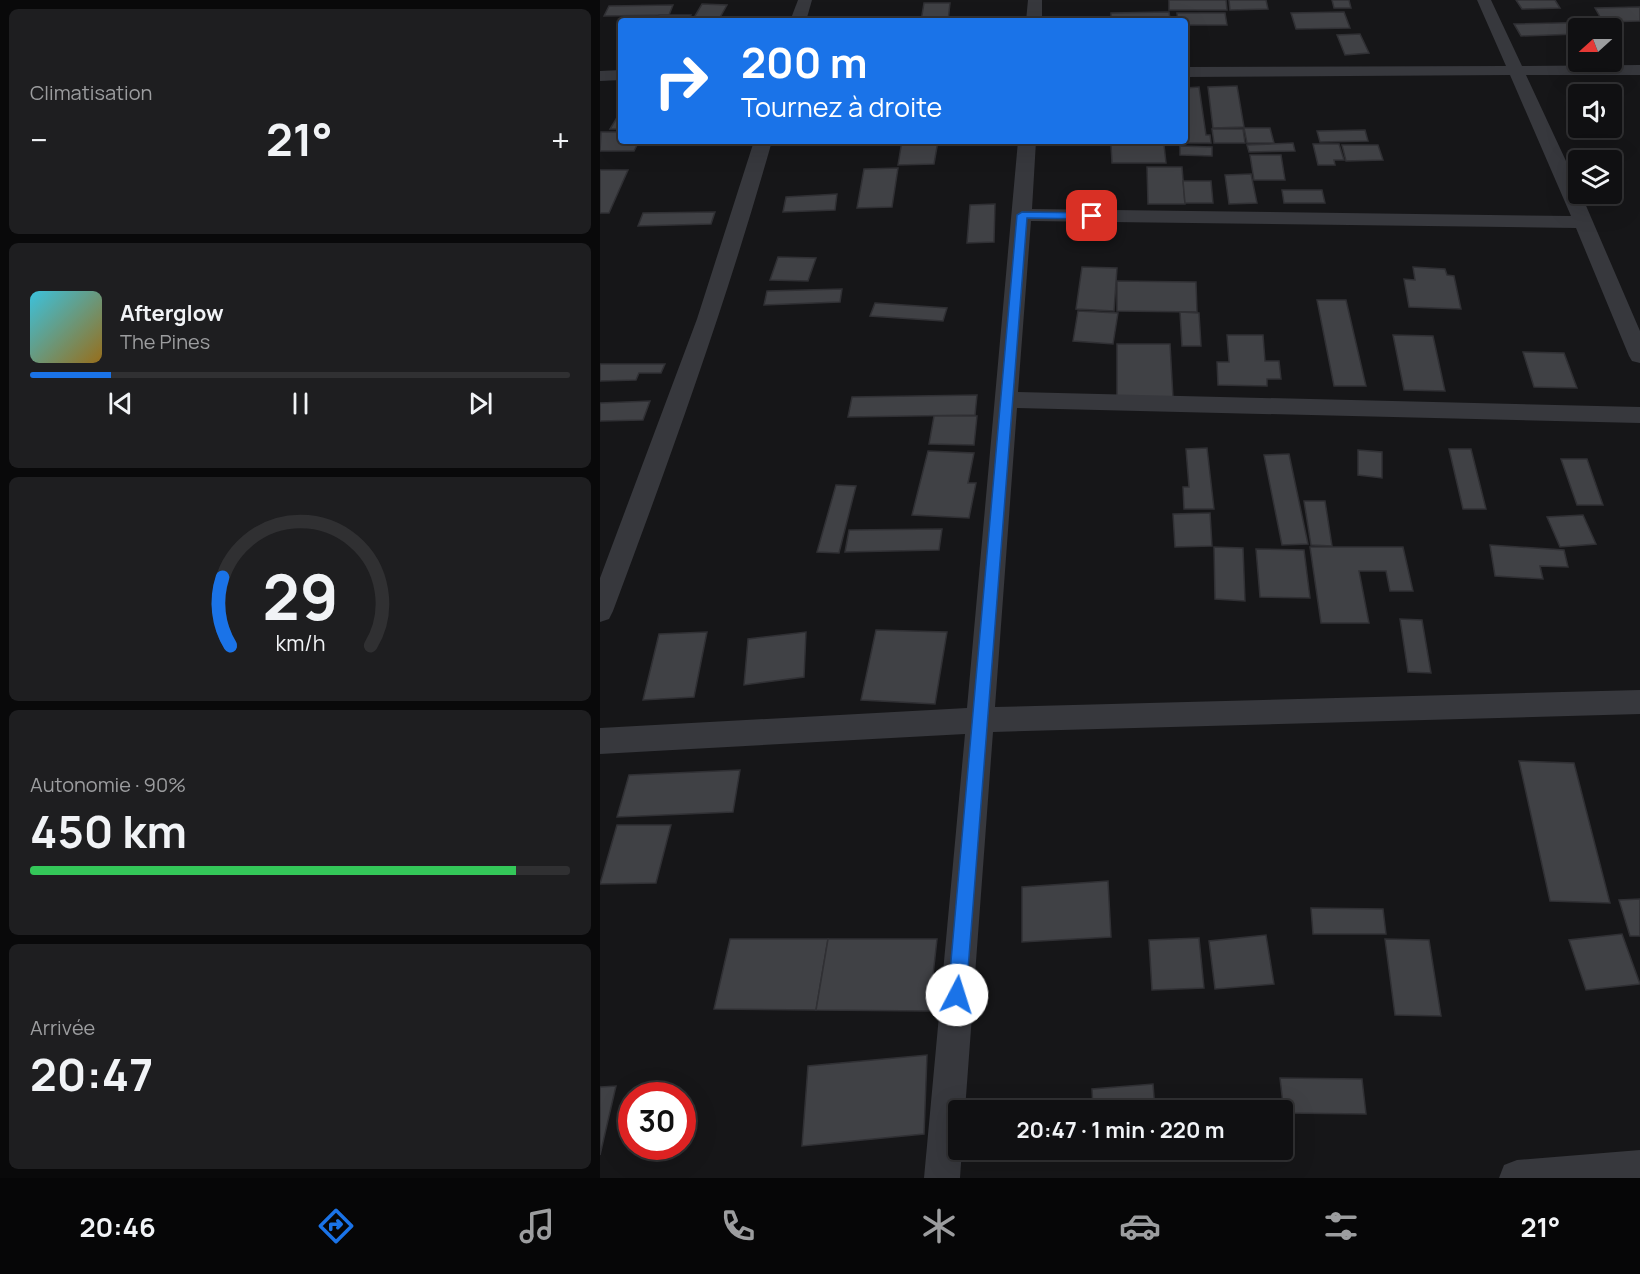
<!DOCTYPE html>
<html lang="fr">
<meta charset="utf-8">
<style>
:root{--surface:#101012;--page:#1e1e20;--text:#f1f3f6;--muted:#9c9d9f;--line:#303032;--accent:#1a73e8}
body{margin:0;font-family:Manrope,sans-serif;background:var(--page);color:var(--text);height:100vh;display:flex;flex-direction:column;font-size:22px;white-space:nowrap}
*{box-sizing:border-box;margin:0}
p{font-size:20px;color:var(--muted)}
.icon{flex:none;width:33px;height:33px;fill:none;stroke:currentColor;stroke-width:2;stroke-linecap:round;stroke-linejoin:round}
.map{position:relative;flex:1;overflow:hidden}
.side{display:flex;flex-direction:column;gap:9px;padding:9px;background:#09090a;width:600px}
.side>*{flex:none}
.hud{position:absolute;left:18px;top:18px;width:570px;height:126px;border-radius:6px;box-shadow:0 6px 24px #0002,0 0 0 2px var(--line);background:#1a73e8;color:#fff;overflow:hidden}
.needle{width:39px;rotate:249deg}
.controls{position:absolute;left:968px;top:18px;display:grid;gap:12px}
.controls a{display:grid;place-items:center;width:54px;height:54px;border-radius:6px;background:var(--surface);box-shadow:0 6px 24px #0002,0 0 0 2px var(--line);font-size:30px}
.speed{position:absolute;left:18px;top:1082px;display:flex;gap:12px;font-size:30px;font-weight:700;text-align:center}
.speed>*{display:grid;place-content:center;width:78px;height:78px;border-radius:50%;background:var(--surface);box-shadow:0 6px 24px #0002,0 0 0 2px var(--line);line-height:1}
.speed .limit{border:9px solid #d22;background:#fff;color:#111}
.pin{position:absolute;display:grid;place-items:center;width:51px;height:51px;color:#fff;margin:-26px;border-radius:12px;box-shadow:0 3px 9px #0006}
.me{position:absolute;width:66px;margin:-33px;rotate:5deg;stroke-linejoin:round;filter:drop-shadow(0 0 4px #0008)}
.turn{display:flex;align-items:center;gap:21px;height:126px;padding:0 24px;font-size:27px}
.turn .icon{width:78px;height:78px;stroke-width:2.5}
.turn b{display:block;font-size:42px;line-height:51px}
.big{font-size:45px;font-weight:700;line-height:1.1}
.side .widget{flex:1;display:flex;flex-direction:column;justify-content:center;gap:9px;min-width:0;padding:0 21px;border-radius:9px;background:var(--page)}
.side .dial{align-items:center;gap:0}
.dial svg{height:156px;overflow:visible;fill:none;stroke:var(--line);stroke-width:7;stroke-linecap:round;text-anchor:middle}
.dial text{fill:var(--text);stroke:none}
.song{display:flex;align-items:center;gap:18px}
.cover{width:72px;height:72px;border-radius:9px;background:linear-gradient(135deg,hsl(190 70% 55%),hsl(40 70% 35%))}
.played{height:6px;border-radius:3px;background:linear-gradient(90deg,var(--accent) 15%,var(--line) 15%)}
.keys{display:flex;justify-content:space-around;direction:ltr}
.heat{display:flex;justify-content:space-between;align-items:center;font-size:33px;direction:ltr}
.charge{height:9px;border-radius:4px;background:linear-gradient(90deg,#34c759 90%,var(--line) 0)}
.trip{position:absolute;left:348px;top:1100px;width:345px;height:60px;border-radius:6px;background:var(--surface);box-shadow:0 6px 24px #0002,0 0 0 2px var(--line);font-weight:700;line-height:60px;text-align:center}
.dock{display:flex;height:96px;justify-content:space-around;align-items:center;background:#060607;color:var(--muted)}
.dock .icon{width:42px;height:42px}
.dock .selected{color:var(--accent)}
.dock b{font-size:27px;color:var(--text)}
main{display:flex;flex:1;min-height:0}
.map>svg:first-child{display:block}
.building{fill:#404145;stroke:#303034;stroke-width:1.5}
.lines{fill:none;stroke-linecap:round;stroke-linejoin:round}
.minor{fill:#37383d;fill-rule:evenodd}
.route{fill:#1a73e8;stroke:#114b97;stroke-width:1.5}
</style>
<main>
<section class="side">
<div class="widget"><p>Climatisation</p>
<div class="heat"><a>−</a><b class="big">21°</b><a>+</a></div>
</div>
<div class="widget">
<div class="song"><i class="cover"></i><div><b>Afterglow</b><p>The Pines</p></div></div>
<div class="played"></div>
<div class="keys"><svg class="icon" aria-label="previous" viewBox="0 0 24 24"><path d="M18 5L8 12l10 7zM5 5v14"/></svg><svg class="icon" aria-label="pause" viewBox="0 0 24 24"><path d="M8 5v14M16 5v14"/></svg><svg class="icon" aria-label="next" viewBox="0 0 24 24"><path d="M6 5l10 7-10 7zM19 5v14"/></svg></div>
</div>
<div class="widget dial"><svg viewBox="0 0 100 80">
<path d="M14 69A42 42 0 1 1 86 69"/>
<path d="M14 69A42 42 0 0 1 10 34" stroke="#1a73e8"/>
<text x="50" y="56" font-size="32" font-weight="700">29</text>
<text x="50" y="72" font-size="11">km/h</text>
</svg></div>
<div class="widget"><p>Autonomie · 90%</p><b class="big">450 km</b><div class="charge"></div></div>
<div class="widget"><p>Arrivée</p><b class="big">20:47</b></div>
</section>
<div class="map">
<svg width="1040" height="1178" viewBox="0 0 1040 1178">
<rect width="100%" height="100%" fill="#161618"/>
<!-- building -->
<g class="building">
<path d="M569,0H626L627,10H569Z"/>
<path d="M629,0H666L668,9L630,10Z"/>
<path d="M732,0H749L751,8H734Z"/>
<path d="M916,0H955L960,8L922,9Z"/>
<path d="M324,3H350L348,21H321Z"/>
<path d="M102,4L127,5L118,21H92Z"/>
<path d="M73,5L69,15L4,16L9,6Z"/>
<path d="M1040,7V21L1003,22L995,8Z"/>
<path d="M569,12L570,18L511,19V13Z"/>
<path d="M744,12L750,28L696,29L691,13Z"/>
<path d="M577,13H625L627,25H585V21H578Z"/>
<path d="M59,15H91L88,21H57Z"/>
<path d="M1003,22L1008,28H978V34L921,36L914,24Z"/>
<path d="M760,34L769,53L745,55L737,35Z"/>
<path d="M637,86L644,127L613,128L608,87Z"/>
<path d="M599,87L606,135H610L611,143H578V141H585V88Z"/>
<path d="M21,111V129H10Z"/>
<path d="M644,128H670L674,143H647Z"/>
<path d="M612,129H643L645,143H614Z"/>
<path d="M765,130L768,141L720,142L717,131Z"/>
<path d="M1,132H21V141H39L34,151H0Z"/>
<path d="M302,141H338L334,164L298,165Z"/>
<path d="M693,143L695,151L649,152L647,145Z"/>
<path d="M713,144H739L744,160H734L735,165H718Z"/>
<path d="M511,145H564L566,163H512Z"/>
<path d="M742,145H778L783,160L746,161Z"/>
<path d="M580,146L612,147V156L580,155Z"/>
<path d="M650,155H681L685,180H654Z"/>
<path d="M547,167H582L585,204H548Z"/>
<path d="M298,168L292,207L257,208L264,169Z"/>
<path d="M0,170H28L9,213H0Z"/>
<path d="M651,174L657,203L629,204L625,175Z"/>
<path d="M583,181H611L613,203H585Z"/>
<path d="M682,190H722L725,203H684Z"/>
<path d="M237,194L235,210L183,212L186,197Z"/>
<path d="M395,204L394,242L367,243L370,205Z"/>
<path d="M115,212L111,224L38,226L43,213Z"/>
<path d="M178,257L216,258L208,281L170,280Z"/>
<path d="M482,267L517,268L514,311L476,309Z"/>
<path d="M813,267L845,269L847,275L854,276L861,309L809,307L804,279L815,280Z"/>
<path d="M517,281L596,282L597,312L517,311Z"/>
<path d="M242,289L240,302L164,305L167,291Z"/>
<path d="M717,300H746L766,386H734Z"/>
<path d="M275,303L347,308L343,321L270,316Z"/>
<path d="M478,311L518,313L513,344L473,341Z"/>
<path d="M580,312L599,313L601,346H582Z"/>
<path d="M627,335H663L665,361H679L681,379H667V386L618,385L617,362H629Z"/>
<path d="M793,335L833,336L845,391L804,390Z"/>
<path d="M517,344H570L573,398H517Z"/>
<path d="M923,352L964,353L977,388L934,387Z"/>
<path d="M0,364H65L61,373H39L36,380L0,381Z"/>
<path d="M377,395L375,415L248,417L252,397Z"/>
<path d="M50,401L43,420L0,421V403Z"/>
<path d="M334,416H377L374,445L329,444Z"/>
<path d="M607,448L614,509H584L583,487H589L586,449Z"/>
<path d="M849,449H871L886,509H863Z"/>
<path d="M758,450L782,452V478L758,475Z"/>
<path d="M328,451L374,453L368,483H376L369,518L312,515Z"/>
<path d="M689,454L708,544L682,545L664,455Z"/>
<path d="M961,459H987L1003,505H977Z"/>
<path d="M236,485L256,486L239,553L217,552Z"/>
<path d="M704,501H725L732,546L711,545Z"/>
<path d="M610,513L612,546L575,547L573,514Z"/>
<path d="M983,515L996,544L960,547L947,517Z"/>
<path d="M342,529L339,550L245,552L249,530Z"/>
<path d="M890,545L964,550L968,567L940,566L943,579L895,576Z"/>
<path d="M614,547L643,548L645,601L615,599Z"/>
<path d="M710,547H803L813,591H790L786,571H759L769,623H721Z"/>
<path d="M656,549L704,550L710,598L660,597Z"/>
<path d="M800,619L822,620L831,673L808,672Z"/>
<path d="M276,630L347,632L335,704L261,700Z"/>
<path d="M107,632L94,697L43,700L59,634Z"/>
<path d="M206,632L204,677L144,685L148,639Z"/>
<path d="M919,761L974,763L1010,903L950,901Z"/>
<path d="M140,770L133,812L17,817L29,775Z"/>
<path d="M17,825H71L56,883L0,884Z"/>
<path d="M508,881L511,937L422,942V887Z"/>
<path d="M1040,899V936H1030L1019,900Z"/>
<path d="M711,908L783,909L786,934H713Z"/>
<path d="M1022,934L1040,984L986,990L969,940Z"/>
<path d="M666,935L674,984L615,989L609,941Z"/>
<path d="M599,938L604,988L552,990L549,940Z"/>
<path d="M130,939H228L216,1010L114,1009Z"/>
<path d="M228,939H337L329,1011L216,1010Z"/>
<path d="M785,939L829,940L841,1016L795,1015Z"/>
<path d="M327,1055L324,1134L202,1146L208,1066Z"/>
<path d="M680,1078L762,1079L766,1114L684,1113Z"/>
<path d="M553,1084L555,1110H493L492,1089Z"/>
<path d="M16,1086L0,1155V1087Z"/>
</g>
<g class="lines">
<!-- minor -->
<g class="minor">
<path d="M198,0H212L206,21H190Z"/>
<path d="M428,0H442V21H426Z"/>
<path d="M877,0H891L922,66L1040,65V75H926L973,176L978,194H981L1040,331V363L1032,361L1029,356L976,228L431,221L418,392L1040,407V423L417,408L395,707L1040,690V714L393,732L365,1110H358V1149H362L360,1178H324L365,734L0,754V728L367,708L418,141H436L432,209L971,216L910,75L585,77V67L906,66Z"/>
<path d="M21,70V80L0,81V71Z"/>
<path d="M154,141H172C127,301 71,456 13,611L9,619L0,622V578L97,319Z"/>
<path d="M1040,1150V1178H899L904,1165L917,1160Z"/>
</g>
</g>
<!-- route -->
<path class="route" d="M422,212L492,213L497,216L492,219L427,218L366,995L363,1001L357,1004L351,1001L348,995L417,215Z"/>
</svg>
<div class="controls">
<a><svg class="needle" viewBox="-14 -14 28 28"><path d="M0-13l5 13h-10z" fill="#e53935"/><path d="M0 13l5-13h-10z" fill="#9c9d9f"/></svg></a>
<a><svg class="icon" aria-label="sound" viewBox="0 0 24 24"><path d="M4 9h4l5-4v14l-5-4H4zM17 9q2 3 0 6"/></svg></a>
<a><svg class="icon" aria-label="layers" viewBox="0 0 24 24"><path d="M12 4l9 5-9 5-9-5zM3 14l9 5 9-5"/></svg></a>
</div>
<div class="speed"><div class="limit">30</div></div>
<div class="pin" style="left:492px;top:216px;background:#d93025"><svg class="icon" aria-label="arrive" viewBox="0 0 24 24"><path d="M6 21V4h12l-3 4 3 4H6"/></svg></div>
<svg class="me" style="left:357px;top:995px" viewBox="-20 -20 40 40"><circle r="19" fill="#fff"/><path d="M0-13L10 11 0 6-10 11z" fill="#1a73e8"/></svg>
<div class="trip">20:47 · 1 min · 220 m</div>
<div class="hud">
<div class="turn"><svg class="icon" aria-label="right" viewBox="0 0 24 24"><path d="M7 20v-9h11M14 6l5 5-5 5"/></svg><div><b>200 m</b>Tournez à droite</div></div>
</div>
</div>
</main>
<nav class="dock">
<b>20:46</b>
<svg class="icon selected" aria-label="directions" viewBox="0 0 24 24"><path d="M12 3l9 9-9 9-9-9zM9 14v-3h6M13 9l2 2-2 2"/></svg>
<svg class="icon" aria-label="music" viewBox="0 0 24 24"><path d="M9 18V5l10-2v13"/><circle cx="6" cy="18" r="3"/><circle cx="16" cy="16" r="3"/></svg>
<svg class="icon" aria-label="phone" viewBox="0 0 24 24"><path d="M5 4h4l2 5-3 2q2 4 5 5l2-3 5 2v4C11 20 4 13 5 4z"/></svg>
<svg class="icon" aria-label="climate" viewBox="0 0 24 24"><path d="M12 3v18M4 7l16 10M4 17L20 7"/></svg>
<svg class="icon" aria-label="car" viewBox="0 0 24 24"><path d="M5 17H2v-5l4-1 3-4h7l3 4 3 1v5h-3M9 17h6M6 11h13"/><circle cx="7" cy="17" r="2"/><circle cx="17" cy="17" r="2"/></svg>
<svg class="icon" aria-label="filters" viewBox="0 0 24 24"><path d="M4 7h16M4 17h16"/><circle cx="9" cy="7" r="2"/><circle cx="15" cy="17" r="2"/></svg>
<b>21°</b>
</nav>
